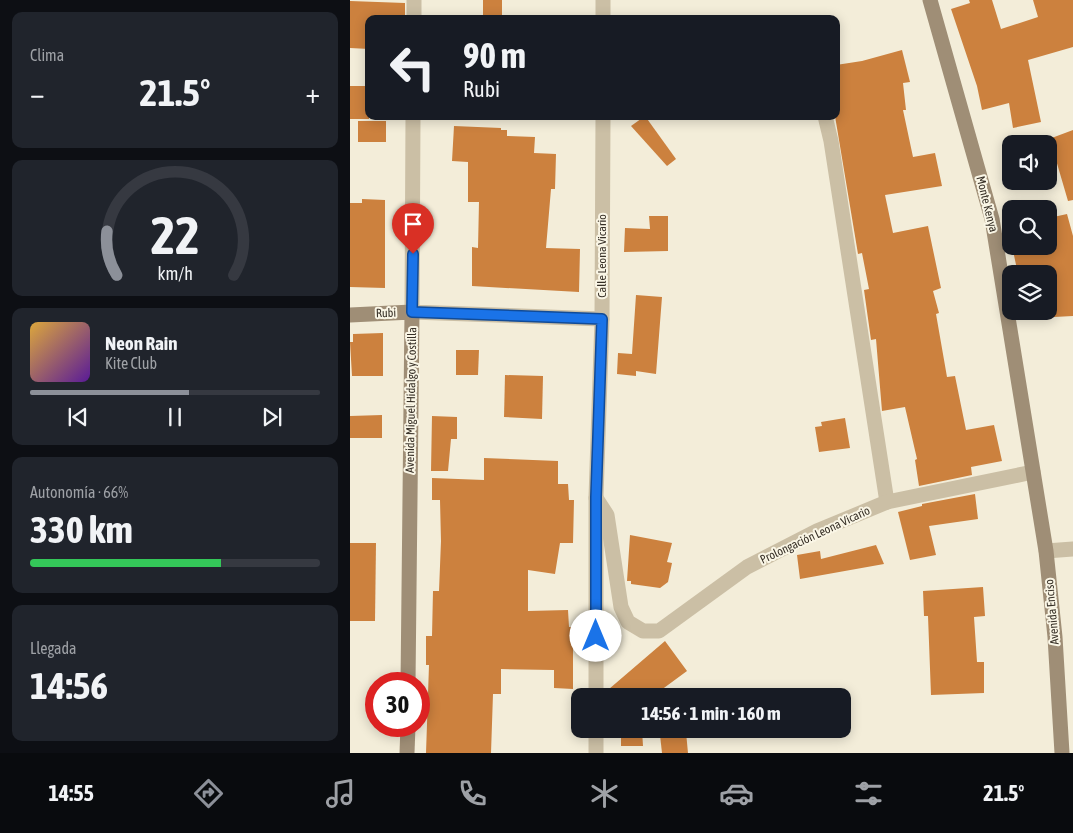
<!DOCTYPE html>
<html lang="es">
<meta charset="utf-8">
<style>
:root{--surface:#171b24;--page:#20242c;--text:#f1f3f6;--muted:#9ea1a6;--line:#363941;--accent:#8c9099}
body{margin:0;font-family:"Asap Condensed",sans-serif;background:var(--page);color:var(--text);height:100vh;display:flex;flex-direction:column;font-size:19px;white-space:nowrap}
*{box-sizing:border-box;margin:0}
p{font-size:16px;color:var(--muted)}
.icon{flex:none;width:28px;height:28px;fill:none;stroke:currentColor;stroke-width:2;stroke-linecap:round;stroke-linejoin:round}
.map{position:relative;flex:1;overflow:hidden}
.panel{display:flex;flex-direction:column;gap:12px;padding:12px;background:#0d0f14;width:350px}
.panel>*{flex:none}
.top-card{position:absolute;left:15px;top:15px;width:475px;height:105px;border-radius:10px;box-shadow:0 2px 12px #0003;background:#171b24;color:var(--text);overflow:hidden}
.buttons{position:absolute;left:652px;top:135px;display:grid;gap:10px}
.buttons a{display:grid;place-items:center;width:55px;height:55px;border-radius:10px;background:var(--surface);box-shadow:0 2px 12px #0003;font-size:25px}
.speed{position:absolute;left:15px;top:672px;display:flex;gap:10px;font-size:25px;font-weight:700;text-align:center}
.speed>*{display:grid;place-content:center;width:65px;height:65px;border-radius:50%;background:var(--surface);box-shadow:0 2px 12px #0003;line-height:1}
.speed .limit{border:8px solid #d22;background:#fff;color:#111}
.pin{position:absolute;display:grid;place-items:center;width:42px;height:42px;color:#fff;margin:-51px -21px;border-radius:50% 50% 50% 0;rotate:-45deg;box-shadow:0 0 5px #0007}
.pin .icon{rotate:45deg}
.me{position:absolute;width:55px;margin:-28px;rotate:0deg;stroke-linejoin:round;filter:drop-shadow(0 0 4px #0008)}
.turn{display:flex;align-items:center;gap:18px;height:105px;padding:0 15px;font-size:22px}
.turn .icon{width:65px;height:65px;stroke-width:2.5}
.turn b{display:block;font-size:35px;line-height:42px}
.big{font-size:38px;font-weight:700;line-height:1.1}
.panel .tile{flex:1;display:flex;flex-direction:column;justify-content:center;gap:8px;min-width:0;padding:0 18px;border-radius:10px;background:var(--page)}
.panel .dial{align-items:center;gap:0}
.dial svg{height:130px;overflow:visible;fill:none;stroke:var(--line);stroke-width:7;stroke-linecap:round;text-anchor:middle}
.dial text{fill:var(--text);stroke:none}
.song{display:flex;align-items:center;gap:15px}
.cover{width:60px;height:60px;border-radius:8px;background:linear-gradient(135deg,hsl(40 70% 55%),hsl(270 70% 35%))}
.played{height:5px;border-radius:2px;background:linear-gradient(90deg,var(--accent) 55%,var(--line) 55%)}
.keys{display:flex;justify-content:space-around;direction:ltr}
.heat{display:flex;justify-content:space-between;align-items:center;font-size:28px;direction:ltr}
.charge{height:8px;border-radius:4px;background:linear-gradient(90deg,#34c759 66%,var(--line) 0)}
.trip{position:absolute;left:221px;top:688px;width:280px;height:50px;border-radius:10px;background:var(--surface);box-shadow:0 2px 12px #0003;font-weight:700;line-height:50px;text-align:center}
.menu{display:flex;height:80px;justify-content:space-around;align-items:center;background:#090b0e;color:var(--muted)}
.menu .icon{width:35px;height:35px}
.menu .active{color:var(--accent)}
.menu b{font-size:22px;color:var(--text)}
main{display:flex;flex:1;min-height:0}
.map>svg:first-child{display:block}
.building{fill:#cc813e}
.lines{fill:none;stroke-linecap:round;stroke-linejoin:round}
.street{stroke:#cbbfa5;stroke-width:15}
.secondary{stroke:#9f8e76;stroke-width:15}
.route-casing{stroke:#114b97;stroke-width:12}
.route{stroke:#1a73e8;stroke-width:9}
.labels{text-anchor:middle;stroke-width:4;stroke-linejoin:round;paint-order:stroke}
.street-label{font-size:12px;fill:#362f26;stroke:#faf6e6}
</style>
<main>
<section class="panel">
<div class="tile"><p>Clima</p>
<div class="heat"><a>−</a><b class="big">21.5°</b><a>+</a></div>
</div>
<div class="tile dial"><svg viewBox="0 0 100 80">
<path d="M14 69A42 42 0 1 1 86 69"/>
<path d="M14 69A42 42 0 0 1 8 42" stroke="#8c9099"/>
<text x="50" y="56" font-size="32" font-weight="700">22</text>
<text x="50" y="72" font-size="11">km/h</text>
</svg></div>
<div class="tile">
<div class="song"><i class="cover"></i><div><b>Neon Rain</b><p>Kite Club</p></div></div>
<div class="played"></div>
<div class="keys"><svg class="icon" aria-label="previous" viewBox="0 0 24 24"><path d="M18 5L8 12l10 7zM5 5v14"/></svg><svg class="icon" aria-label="pause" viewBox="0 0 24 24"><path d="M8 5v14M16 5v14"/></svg><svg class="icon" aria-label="next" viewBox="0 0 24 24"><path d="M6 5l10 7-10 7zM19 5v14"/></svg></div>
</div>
<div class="tile"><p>Autonomía · 66%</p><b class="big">330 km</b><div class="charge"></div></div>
<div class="tile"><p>Llegada</p><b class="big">14:56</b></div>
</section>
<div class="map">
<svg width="723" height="753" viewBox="0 0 723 753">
<rect width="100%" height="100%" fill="#f3edd9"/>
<!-- building -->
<g class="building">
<rect x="133" y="0" width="19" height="19"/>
<path d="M619,0H642L651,29L688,17L683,0H723V47L678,60L691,122L663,128L659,103L632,110L627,86L601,9L620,3Z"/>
<path d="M0,1L55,3V19H19V49L0,48Z"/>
<path d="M552,50L560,82L553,83L556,110H553L563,157L585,153L592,186L535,195L543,233L578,226L591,288L583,291L589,313L586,314L597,377L605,376L616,430L644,425L652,461L621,467L622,475L569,486L565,460L567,459L555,407L532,411L526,339L521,340L514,290L519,289L512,253L508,254L485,116L486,65L512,61Z"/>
<rect x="0" y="86" width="19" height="33"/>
<path d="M295,116L326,159L317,166L281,126Z"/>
<rect x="8" y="121" width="28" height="21"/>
<path d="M104,126L151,128V130H157V136L185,137L184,153L206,154L205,189H201L196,248L230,249L229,292L122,286V247L128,248L129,202H118V162L102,161Z"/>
<path d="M723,130V200L718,201L706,160L699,162V139Z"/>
<path d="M12,199L35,200V288L0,287V203H12Z"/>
<path d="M717,214L723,236V316L704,317L699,274H668L662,246H699V218Z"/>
<path d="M299,216H318V251L274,252L275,228L300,229Z"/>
<path d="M286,295L312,297L306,374L286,371V376L267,374L268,353L282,354Z"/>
<path d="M33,333V376H2L0,342H3V334Z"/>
<path d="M106,350H129L128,375H106Z"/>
<path d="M155,375L193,376L192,419L154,417Z"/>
<path d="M32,415V438H0V416Z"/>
<path d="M82,416L107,417V439H101L98,471H81Z"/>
<path d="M495,418L500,448L469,452L465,427L472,426L471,422Z"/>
<path d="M134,458L208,461V484H218L219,500H224L223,543H210L205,574L178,570V611L218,610L219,627H223V689L204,688V670L151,669V694H143L141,753H76L79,665H76V636H82L83,591H89L91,541L90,500H82V478L134,480Z"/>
<path d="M625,494L628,519L579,526L586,555L560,560L548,512L572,506V504Z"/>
<path d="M280,535L322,543L317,562L322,563L318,582L310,588L281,584V581H277Z"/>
<path d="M0,543H26L25,621H0Z"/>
<path d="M526,545L534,564L450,579L447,555L470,551L471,559Z"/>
<path d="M633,587L635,616L624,617L627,662H634V693L581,695L578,616H574L573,591Z"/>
<path d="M315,641L337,671L303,696H298L293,690L259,689Z"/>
<path d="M271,729H292L293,746H271Z"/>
<path d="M336,732L338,753H312L310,735Z"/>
</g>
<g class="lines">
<!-- street -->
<g class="street">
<path d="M64,19V0"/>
<path d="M253,19V0"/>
<path d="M63,116L62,312L252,319"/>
<path d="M475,116L481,141L537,502"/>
<path d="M246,498L257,515L271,607L278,622L293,631H309L397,567L467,531L537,502L683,472"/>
<path d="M696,551L723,549"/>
<path d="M246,696V497L252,319L253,116"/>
<path d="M246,729V753"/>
</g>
<!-- secondary -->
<g class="secondary">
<path d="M580,0L642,219L696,551L705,637L712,753"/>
<path d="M0,315L62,312L58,684"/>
<path d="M57,753L58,726"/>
</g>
</g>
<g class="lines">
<defs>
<path id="route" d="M63,254L62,312L252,319L246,497V636"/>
</defs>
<!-- route casing -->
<use href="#route" class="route-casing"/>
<!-- route -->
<use href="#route" class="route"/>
</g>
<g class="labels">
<!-- street labels -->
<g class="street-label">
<text transform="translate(637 204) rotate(76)" y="4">Monte Kenya</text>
<text transform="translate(252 256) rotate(-90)" y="4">Calle Leona Vicario</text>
<text transform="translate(36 313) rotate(-2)" y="4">Rubi</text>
<text transform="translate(61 400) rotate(-89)" y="4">Avenida Miguel Hidalgo y Costilla</text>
<text transform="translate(465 535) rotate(-25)" y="4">Prolongación Leona Vicario</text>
<text transform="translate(702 612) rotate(-95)" y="4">Avenida Enciso</text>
</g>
</g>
</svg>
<div class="buttons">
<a><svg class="icon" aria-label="sound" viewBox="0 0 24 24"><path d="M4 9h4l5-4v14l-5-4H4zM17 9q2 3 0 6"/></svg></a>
<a><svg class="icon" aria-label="search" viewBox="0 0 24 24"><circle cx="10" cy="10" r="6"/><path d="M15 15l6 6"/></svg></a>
<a><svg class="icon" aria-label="layers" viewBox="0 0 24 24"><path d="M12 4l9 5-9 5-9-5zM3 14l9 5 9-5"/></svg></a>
</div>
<div class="speed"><div class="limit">30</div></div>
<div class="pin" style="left:63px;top:254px;background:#d93025"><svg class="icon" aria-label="arrive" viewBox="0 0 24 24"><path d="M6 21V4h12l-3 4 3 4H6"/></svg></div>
<svg class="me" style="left:246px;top:636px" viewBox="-20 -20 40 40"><circle r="19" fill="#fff"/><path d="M0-13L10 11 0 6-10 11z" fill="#1a73e8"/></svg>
<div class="trip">14:56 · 1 min · 160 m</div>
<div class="top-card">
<div class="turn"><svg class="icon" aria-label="left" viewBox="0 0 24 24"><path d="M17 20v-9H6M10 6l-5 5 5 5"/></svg><div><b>90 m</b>Rubi</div></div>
</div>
</div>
</main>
<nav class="menu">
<b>14:55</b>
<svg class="icon active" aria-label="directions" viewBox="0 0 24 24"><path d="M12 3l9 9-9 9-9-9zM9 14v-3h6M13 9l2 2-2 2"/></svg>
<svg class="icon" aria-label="music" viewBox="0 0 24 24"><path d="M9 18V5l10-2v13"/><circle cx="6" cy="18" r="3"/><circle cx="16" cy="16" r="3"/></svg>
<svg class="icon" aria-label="phone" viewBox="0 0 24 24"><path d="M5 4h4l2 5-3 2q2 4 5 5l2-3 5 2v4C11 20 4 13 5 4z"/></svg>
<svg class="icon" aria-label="climate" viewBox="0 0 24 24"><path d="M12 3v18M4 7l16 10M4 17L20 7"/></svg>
<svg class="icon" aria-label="car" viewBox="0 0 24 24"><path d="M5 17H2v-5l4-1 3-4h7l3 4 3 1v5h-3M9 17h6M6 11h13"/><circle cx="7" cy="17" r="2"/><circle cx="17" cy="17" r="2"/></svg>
<svg class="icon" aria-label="filters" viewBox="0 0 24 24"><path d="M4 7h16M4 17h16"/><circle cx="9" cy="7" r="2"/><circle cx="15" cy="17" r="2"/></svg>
<b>21.5°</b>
</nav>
